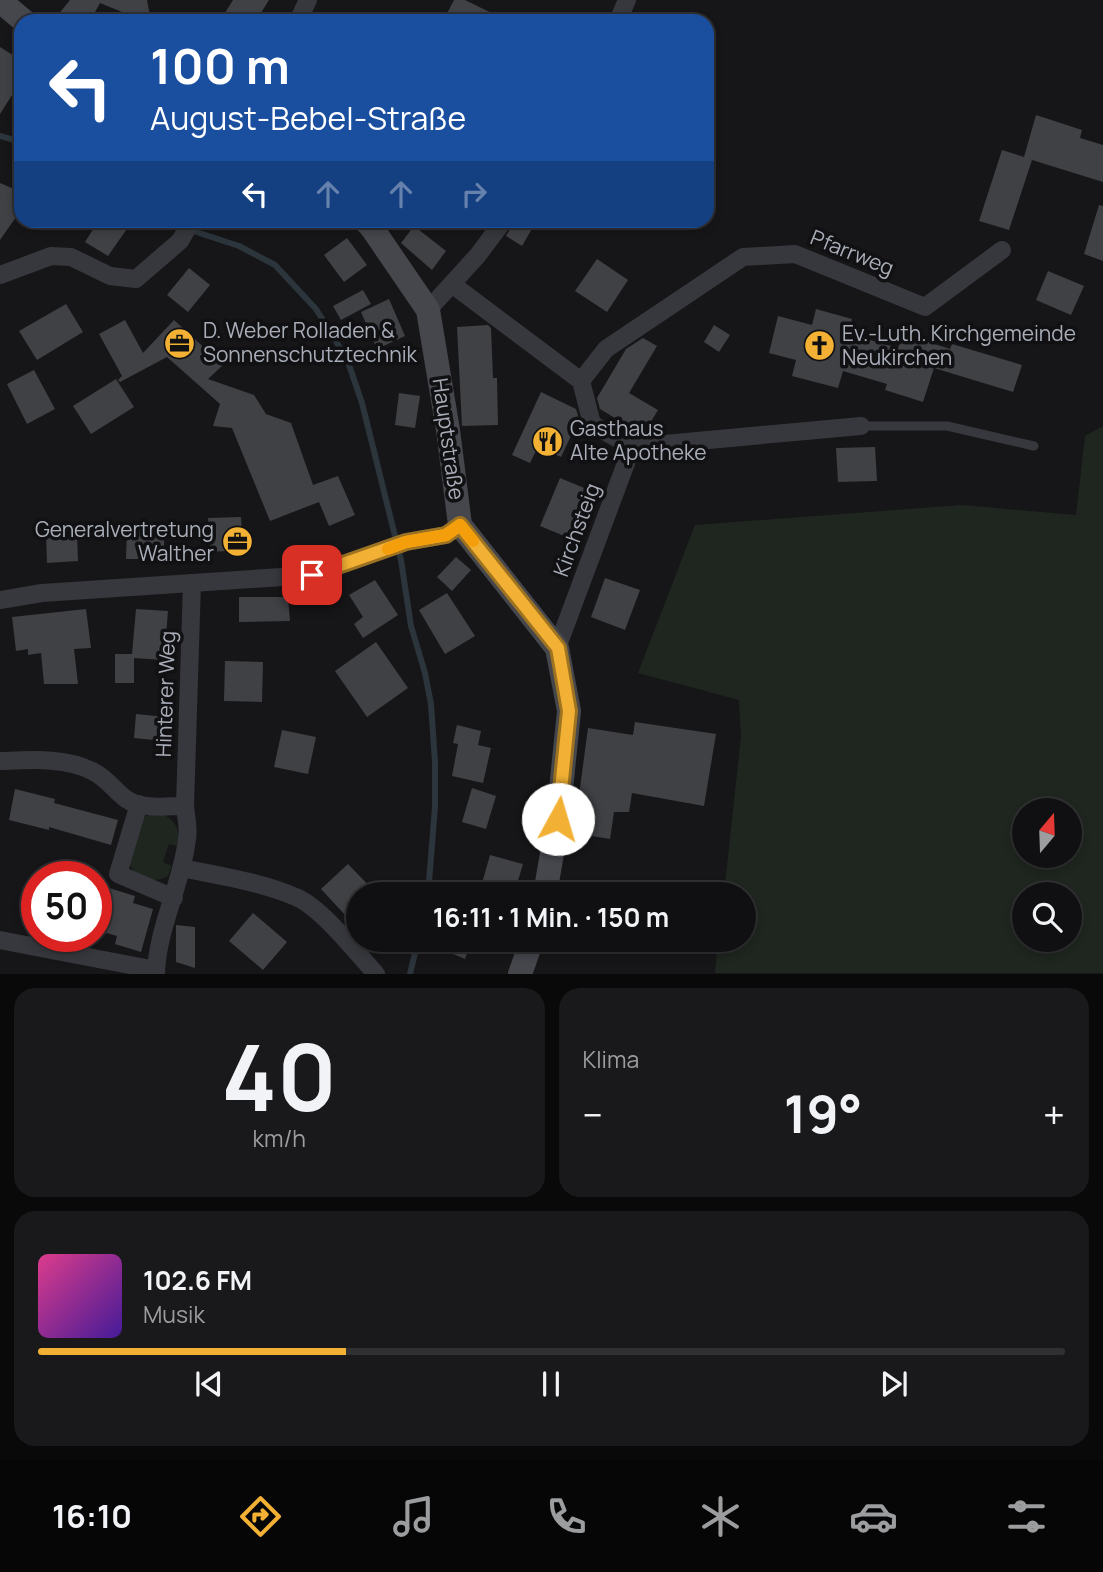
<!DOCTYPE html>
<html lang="de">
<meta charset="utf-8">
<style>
:root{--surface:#101012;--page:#19191b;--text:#f1f3f6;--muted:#9c9d9f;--line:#303032;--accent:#f2b134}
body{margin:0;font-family:Manrope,sans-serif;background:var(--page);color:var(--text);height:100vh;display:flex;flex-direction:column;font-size:26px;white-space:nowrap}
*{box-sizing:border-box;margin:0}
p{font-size:23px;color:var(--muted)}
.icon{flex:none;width:38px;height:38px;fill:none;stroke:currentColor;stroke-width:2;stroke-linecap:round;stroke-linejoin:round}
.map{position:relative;height:974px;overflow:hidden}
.side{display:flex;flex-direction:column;gap:14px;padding:14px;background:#09090a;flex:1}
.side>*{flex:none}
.guide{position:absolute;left:14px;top:14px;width:700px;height:214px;border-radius:21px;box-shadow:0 4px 10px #0003,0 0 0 2px var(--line);background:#1a4fa0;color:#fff;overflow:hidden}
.needle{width:46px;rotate:19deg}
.controls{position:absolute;left:1012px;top:798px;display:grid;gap:14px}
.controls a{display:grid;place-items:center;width:70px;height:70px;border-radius:50%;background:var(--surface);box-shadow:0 4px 10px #0003,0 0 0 2px var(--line);font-size:35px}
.speed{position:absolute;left:21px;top:861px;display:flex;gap:14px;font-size:35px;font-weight:700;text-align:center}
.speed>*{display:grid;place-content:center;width:91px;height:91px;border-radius:50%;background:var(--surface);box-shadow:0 4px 10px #0003,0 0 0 2px var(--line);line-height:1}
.speed .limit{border:10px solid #d22;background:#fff;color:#111}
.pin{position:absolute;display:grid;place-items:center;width:60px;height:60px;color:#fff;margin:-30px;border-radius:14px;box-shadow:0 4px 10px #0006}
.me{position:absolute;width:77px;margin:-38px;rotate:6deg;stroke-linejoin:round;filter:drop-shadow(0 0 5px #0008)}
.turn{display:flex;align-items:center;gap:24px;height:147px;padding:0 21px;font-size:32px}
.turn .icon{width:91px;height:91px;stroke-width:2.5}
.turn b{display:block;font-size:49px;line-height:60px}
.lanes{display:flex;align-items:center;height:66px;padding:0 21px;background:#0003;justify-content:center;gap:35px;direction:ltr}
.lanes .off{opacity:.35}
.big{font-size:52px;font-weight:700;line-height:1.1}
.side .widget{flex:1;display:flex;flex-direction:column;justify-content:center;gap:10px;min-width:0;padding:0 24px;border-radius:21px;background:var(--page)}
.side .dial{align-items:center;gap:0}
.dial b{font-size:91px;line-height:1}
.song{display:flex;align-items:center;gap:21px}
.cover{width:84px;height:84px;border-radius:10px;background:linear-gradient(135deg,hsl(330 70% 55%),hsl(260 70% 35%))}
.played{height:7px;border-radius:4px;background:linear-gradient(90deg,var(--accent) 30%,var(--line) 30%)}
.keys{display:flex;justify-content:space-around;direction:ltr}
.heat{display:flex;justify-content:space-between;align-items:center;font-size:38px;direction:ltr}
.side .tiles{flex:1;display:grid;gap:14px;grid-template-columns:1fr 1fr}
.widget:last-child{grid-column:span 2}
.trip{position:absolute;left:346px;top:882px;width:410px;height:70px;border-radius:35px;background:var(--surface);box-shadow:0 4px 10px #0003,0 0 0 2px var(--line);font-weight:700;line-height:70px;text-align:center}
.tab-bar{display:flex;height:112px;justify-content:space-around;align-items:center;background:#060607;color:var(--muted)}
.tab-bar .icon{width:49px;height:49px}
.tab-bar .selected{color:var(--accent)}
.tab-bar b{font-size:32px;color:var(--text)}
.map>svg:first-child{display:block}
.green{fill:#1e261f;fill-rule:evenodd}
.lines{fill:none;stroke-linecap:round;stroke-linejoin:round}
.stream{stroke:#2c353c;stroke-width:6}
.building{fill:#404145}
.lane{stroke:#37383d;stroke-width:9}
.street{stroke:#37383d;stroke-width:18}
.secondary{stroke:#45474d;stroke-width:24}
.route-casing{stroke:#9d7322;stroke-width:18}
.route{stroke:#f2b134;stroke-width:12}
.slow{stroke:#f59e0b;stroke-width:12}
.labels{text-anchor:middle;stroke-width:7;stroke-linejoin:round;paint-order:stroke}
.street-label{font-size:21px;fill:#a8adb8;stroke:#111113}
.poi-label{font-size:21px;fill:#a8adb8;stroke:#111113;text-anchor:start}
</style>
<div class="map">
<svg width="1103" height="974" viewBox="0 0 1103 974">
<rect width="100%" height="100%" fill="#161618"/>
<!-- green -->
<g class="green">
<path d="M1103,426V973H715L718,940H744V894H724L741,736L739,700L638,673L695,525L962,505L1076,515L1085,436ZM1024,810H1069V856H1024ZM1024,894H1069V940H1024Z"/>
<path d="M162,814C177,821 180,831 178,846L169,844L163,862L172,866L168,876C155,884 136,880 130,865L140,820L149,815Z"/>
</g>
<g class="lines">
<!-- stream -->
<g class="stream">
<path d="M0,136L21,142"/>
<path d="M160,220L239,246L275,265L316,309L347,359L362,403L401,560L411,626L425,673L431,704L435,762V807L428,894"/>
<path d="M410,974L418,940"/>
</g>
</g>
<!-- building -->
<g class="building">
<path d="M70,0H147L151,21H144L100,3L90,21H53Z"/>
<path d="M233,0H269L256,21H220Z"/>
<path d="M454,0H465L508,21H443Z"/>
<path d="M0,47L21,60V100L12,95L0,114Z"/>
<path d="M1036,115L1082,130L1080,138L1103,145V182L1032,160L1009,230L979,221L1002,150L1024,157Z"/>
<path d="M0,183L21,192V210L0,240Z"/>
<path d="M1099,205L1103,206V261L1084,254Z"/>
<path d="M99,220H119L129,226L108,256L85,242Z"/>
<path d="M515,220H537L522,246L506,236Z"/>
<path d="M414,226L446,251L432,270L401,243Z"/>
<path d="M347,238L367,265L344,282L324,255Z"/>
<path d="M597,259L628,280L607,312L575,291Z"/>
<path d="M189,268L210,285L188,312L167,295Z"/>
<path d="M1048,271L1084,286L1071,315L1036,300Z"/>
<path d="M363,290L371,304L341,320L333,306Z"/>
<path d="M389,299L405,336L377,349L361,312Z"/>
<path d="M66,304L83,332L37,360L19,331Z"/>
<path d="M816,309L852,319L849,334L898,348L903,334L950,349L952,344L1022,365L1013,392L934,368L923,402L885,390L887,384L843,371L838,388L792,376L796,360L769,353L778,316L812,325Z"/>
<path d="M125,320L143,353L174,320L223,365L208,379L254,395L266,414L291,423L313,485L338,476L355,515L329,526L319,502L270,521L232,428L213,426L220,404L167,357L120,382L118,380L122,376L99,334Z"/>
<path d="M488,325L491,328L493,378H497L498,425L462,426L457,327Z"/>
<path d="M714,325L730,335L719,352L704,342Z"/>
<path d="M643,338L657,346L629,393L658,410L643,435L600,409L597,398L626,349Z"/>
<path d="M34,370L55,409L27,424L7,384Z"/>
<path d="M116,379L134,407L91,434L73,406Z"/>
<path d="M541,392L576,409L579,419L561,457L538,447L530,463L512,455Z"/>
<path d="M399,393L420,396L415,428L395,425Z"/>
<path d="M875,447L877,481L838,482L836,448Z"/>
<path d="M560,478L599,494L579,542L540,526Z"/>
<path d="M241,517L243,550L210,552L208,518Z"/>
<path d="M127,528H164V559H126Z"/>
<path d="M77,533L78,561L47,563L46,534Z"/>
<path d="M456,557L471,570L452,591L437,577Z"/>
<path d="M605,578L640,590L625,630L591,617Z"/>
<path d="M375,580L398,615L363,638L354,624L363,617L349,595Z"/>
<path d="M447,593L475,636L445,654L419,610Z"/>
<path d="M239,597H288L290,621L239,622Z"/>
<path d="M86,609L91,648L74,649L78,684H44L41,653L28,655V649L16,651L12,617Z"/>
<path d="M136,609L168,611L164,660L134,658V683H115V654H132Z"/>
<path d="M376,642L408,688L367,717L335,671Z"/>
<path d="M225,661L263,662L262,702L224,701Z"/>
<path d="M136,714L166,717L164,741L134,738Z"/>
<path d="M635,722L716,734L704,806L632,793L629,812H614L610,839L574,833L588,728L633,735Z"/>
<path d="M457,725L481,731L478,745L491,748L483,783L452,776L458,744L453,743Z"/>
<path d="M282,730L316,737L308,774L274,767Z"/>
<path d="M472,788L496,796L486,829L462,822Z"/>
<path d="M15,789L55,799L54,803L118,820L111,845L49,827V830L9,820Z"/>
<path d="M490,855L523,864L514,894H479Z"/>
<path d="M348,864L377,894H359V906L347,917L321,889Z"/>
<path d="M96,884L135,896L133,903L153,909L141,952L115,944L117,936L96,930Z"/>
<path d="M253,913L287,942L263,970L229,941Z"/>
<path d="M176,925L195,927V968L176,962Z"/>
<path d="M420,940H472L465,959Z"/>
</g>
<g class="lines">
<!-- lane -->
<path class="lane" d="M861,426H947L1034,446"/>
<!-- street -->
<g class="street">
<path d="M298,21L308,0"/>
<path d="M618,21L627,0"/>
<path d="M0,275L51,256L71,257L110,276L136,279L180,241L192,220"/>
<path d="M453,285L581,381L592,424L632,447"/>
<path d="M428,310L478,255L504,220"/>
<path d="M581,381L606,349L743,257L795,254L925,307L1002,250"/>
<path d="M632,447L861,426"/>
<path d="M0,600L42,593L312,575L406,542L446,535L460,525"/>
<path d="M557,648L632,447"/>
<path d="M0,761C30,760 65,757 92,771C107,778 114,790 126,799C142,810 167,806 185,806"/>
<path d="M139,804L118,874L174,898"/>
<path d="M182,868C220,876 262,882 298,898C322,909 357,953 376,974"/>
<path d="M0,940L156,970"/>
<path d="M156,974C157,928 182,884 187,839C189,829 186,817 185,806L192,583"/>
</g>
<!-- secondary -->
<g class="secondary">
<path d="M0,1L24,21"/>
<path d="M365,220L372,228L428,310L448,430L460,525L557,648L569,711L558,819L545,894"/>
<path d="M520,974L532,940"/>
</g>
</g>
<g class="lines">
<defs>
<path id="route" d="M312,575L406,542L446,535L460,525L558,648L569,711L558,819"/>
</defs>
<!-- route casing -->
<use href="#route" class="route-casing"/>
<!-- route -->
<use href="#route" class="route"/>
<!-- slow -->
<path class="slow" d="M388,549L406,542L446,535L460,525L473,541"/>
</g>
<!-- icons -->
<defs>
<symbol id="office-disc" viewBox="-11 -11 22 22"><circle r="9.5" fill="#f2b134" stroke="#111113"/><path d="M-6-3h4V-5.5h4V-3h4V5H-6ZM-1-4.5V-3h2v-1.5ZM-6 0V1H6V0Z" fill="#111"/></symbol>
<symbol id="church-disc" viewBox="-11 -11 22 22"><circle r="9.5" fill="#f2b134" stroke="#111113"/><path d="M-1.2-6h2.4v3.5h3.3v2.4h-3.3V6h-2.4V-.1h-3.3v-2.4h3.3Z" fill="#111"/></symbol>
<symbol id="restaurant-disc" viewBox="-11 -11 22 22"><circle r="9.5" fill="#f2b134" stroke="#111113"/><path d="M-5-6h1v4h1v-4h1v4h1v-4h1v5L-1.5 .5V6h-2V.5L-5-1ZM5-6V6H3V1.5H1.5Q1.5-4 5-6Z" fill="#111"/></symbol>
</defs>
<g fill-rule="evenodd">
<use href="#office-disc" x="162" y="326" width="35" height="35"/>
<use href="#church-disc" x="802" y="328" width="35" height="35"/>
<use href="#restaurant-disc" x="530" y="424" width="35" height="35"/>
<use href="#office-disc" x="220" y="524" width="35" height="35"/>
</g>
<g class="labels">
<!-- street labels -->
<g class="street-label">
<text transform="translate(852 253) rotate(22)" y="7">Pfarrweg</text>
<text transform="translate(448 439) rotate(82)" y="7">Hauptstraße</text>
<text transform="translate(577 530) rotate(-70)" y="7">Kirchsteig</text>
<text transform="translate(166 694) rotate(-88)" y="7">Hinterer Weg</text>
</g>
<!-- poi labels -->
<g class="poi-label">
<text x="203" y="338">D. Weber Rolladen &amp;<tspan x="203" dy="24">Sonnenschutztechnik</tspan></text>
<text x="842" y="341">Ev.-Luth. Kirchgemeinde<tspan x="842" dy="24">Neukirchen</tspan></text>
<text x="570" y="436">Gasthaus<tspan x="570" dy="24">Alte Apotheke</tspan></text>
<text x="214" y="537" text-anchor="end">Generalvertretung<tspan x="214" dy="24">Walther</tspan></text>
</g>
</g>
</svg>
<div class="controls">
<a><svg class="needle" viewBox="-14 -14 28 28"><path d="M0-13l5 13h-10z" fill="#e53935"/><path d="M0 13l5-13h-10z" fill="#9c9d9f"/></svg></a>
<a><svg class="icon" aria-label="search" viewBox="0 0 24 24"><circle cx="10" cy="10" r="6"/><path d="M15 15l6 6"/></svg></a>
</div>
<div class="speed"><div class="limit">50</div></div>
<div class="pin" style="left:312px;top:575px;background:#d93025"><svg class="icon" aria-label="arrive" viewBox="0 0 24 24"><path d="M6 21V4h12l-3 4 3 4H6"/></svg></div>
<svg class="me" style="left:558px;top:819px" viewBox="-20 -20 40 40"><circle r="19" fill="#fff"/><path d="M0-13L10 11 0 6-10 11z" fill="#f2b134"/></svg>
<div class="trip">16:11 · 1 Min. · 150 m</div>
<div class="guide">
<div class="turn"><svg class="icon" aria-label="left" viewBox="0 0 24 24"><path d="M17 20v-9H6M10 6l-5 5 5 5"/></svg><div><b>100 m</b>August-Bebel-Straße</div></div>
<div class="lanes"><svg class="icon" aria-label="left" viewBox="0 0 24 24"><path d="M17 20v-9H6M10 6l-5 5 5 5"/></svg><svg class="icon off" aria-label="ahead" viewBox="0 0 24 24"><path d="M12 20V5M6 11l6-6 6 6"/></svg><svg class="icon off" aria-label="ahead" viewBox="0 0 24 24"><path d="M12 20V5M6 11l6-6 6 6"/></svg><svg class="icon off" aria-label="right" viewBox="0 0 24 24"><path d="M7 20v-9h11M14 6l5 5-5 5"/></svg></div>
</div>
</div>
<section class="side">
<div class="tiles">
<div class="widget dial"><b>40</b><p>km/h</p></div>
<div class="widget"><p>Klima</p>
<div class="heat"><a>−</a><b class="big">19°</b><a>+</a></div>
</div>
<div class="widget">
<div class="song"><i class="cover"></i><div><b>102.6 FM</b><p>Musik</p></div></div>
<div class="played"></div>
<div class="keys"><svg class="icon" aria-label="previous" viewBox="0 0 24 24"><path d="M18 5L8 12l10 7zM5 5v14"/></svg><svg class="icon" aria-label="pause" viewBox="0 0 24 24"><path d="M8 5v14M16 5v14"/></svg><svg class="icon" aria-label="next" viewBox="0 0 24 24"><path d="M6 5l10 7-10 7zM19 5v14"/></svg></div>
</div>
</div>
</section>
<nav class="tab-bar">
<b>16:10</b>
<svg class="icon selected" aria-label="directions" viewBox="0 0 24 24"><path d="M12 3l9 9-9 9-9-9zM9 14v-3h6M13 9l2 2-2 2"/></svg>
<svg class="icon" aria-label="music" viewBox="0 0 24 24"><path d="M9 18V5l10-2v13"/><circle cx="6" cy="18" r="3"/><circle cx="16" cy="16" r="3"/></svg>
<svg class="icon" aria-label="phone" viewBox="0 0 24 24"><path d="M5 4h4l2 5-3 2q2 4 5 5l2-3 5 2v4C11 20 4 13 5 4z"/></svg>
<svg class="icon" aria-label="climate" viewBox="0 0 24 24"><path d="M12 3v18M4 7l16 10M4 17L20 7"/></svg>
<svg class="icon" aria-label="car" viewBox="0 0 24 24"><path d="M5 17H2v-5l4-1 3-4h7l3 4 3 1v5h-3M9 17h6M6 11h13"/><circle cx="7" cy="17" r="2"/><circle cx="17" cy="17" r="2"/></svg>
<svg class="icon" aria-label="filters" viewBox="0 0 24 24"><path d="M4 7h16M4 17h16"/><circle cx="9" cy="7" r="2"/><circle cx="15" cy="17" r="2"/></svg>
</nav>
